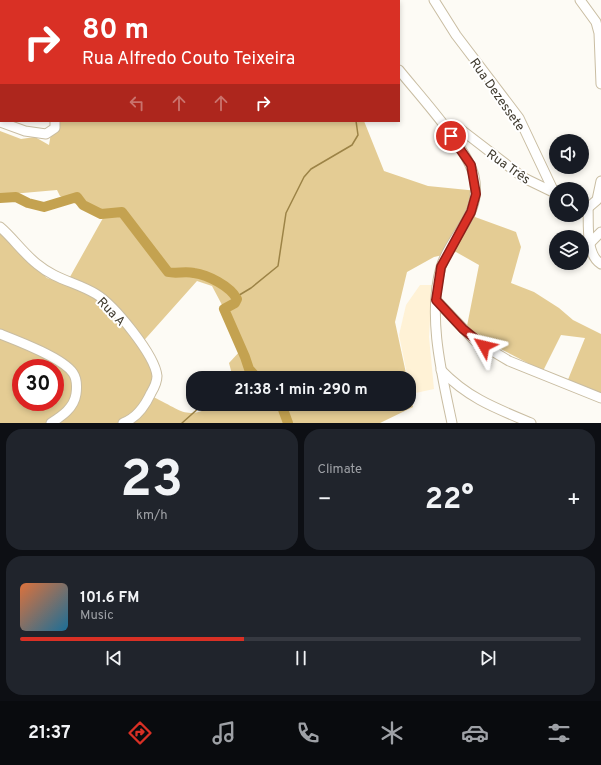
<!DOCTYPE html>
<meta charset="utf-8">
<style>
:root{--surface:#171b24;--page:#20242c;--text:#f1f3f6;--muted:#9ea1a6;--line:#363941;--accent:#d93025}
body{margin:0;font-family:Overpass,sans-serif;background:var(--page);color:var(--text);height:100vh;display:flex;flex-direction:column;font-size:15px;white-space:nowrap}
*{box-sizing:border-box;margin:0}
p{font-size:13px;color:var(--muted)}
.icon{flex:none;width:22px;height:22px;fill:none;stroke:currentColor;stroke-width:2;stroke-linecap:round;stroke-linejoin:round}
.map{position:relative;height:423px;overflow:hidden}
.panel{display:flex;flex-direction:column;gap:6px;padding:6px;background:#0d0f14;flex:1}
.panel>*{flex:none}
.guide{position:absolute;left:0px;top:0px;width:400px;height:122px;box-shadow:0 2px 6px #0003;background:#d93025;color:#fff;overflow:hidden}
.buttons{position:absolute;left:549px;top:134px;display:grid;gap:8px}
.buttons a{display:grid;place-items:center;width:40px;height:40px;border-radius:50%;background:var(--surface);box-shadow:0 2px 6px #0003;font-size:20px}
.speed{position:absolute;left:12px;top:359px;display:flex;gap:8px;font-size:20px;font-weight:700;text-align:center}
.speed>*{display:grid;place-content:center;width:52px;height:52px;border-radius:50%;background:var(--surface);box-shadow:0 2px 6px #0003;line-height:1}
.speed .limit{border:6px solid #d22;background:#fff;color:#111}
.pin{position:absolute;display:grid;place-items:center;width:34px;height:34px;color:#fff;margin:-17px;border:2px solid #fff;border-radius:50%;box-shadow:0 1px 4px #0007}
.me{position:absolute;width:44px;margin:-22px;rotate:307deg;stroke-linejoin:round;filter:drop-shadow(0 0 3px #0008)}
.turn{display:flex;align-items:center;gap:14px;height:84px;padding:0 16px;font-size:18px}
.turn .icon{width:52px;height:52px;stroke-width:2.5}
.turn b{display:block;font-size:28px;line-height:34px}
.lanes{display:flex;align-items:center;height:38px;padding:0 16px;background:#0003;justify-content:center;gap:20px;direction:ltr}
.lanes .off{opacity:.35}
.big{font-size:30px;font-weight:700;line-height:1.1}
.panel .tile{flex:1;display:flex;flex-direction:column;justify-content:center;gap:6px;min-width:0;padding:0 14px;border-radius:16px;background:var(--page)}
.panel .dial{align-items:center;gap:0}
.dial b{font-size:52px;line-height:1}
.song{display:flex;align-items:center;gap:12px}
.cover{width:48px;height:48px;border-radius:6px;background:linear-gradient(135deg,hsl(20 70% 55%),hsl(200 70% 35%))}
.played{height:4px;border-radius:2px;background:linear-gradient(90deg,var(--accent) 40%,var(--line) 40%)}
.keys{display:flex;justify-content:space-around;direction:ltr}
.heat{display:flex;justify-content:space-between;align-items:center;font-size:22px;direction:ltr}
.panel .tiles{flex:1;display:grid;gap:6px;grid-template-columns:1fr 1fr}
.tile:last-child{grid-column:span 2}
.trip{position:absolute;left:186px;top:371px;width:230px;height:40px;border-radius:16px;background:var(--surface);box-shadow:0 2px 6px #0003;font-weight:700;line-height:40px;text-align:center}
.tabs{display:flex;height:64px;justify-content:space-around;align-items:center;background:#090b0e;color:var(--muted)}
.tabs .icon{width:28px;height:28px}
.tabs .on{color:var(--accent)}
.tabs b{font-size:18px;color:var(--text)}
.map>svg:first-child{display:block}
.built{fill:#fff2d6}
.green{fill:#e4cc94;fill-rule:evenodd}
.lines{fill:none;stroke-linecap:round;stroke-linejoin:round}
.stream{stroke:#9c8346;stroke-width:1.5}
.river{stroke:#c4a250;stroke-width:10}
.minor-casing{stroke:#c9bda2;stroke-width:11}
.minor{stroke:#fff;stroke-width:9}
.route-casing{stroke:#8d1f18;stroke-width:10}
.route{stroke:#d93025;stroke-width:7}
.labels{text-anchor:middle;stroke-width:4;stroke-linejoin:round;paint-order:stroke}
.street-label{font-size:13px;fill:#3f3a2e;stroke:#fff}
</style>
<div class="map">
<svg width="601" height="423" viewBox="0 0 601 423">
<rect width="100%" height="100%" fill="#fdfbf5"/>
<!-- built -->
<path class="built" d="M420,285H432L429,337L434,389L411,394L399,335L406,305Z"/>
<!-- green -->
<g class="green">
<path d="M99,0H248V1H98Z"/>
<path d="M53,121H364L384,171L428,186L478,191L475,217L516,232L521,247L511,283L534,292L559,308L573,320L601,334V396L567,382L585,338L561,335L543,371L466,331L479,265L456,252L434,257L407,272L395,322L407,378H233L229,363L241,350L230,320L212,286L197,281L139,346L155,373L153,397C184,411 184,421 219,404H409V387L413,407L380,423H0V229L21,254L47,278L66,284L103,218L60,196L57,190L0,195V131L21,139L35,137L49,145ZM21,368H55V402H21Z"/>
</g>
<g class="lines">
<!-- stream -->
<g class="stream">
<path d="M311,1L312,0"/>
<path d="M236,297L251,288L278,266L286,213L304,177L311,169L352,145L358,135L356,121"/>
<path d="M245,378L249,370"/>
<path d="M182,423L201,406L208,404"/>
</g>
<!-- river -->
<g class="river">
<path d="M0,198L16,197L28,203L44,207L77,197L83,205L101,214L122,212L168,272C176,274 185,271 194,273C208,275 230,286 237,299L235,303L224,309L245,357L249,369L257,378"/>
<path d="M281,404L288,423"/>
</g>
<defs>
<g id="minor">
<path d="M52,0V1"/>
<path d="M363,0V1"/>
<path d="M434,0L456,35L519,118L554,192"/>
<path d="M580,0L596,22L599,33L601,84"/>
<path d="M0,5H1"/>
<path d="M0,61L1,62"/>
<path d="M399,70C419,95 467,147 474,176C483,215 451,234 441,267C427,316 442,375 452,423"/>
<path d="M0,122L25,131L46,134L55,128V121"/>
<path d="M444,127L448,125L459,128L524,178L555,193"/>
<path d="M582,204L590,206L597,200L601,181"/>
<path d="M588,206C589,223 585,254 601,264"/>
<path d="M0,227C13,238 23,253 37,264C56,280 76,282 96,294C114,305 155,355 157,376C157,382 154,388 151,393C145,406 137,418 123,423"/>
<path d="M590,243L601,232"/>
<path d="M436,300L475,341L494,352L509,361L601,398"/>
<path d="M0,334C18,341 63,358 73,373C77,379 77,387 76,394C74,408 62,416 51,423"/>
<path d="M441,370C468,398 495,408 531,423"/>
</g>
</defs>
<!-- minor casing -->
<use href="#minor" class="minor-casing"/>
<!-- minor -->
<use href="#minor" class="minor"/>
</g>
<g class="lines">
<defs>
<path id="route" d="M451,136L471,165L476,194L471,212L441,267L436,300L463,329L484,346"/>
</defs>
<!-- route casing -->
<use href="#route" class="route-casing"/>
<!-- route -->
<use href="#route" class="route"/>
</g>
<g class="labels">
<!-- street labels -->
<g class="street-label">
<text transform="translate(498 94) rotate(55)" y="5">Rua Dezessete</text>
<text transform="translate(509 166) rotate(35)" y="5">Rua Três</text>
<text transform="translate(112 311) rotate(46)" y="5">Rua A</text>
</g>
</g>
</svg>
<div class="buttons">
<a><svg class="icon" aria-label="sound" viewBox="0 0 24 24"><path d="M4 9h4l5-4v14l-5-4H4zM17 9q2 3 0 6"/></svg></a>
<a><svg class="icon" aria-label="search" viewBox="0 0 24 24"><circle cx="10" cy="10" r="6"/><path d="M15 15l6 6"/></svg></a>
<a><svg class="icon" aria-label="layers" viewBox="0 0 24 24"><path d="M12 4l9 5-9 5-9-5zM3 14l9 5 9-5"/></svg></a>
</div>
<div class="speed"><div class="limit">30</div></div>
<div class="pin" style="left:451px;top:136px;background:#d93025"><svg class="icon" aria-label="arrive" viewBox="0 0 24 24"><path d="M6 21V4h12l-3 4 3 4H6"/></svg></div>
<svg class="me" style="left:484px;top:346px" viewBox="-20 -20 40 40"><path d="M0-17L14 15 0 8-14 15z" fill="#d93025" stroke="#fff" stroke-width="4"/></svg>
<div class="trip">21:38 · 1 min · 290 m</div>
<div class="guide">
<div class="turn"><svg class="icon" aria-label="right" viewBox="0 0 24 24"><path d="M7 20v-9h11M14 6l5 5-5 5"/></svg><div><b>80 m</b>Rua Alfredo Couto Teixeira</div></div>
<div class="lanes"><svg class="icon off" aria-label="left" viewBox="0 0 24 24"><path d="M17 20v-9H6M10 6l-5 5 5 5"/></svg><svg class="icon off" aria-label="ahead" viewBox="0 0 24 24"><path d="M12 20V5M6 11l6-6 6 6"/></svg><svg class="icon off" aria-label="ahead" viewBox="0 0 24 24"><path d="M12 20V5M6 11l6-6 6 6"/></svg><svg class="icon" aria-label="right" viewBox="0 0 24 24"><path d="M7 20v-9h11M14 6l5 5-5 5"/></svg></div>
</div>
</div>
<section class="panel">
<div class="tiles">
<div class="tile dial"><b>23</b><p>km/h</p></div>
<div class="tile"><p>Climate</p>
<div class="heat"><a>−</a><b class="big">22°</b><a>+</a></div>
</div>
<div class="tile">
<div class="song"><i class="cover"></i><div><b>101.6 FM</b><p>Music</p></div></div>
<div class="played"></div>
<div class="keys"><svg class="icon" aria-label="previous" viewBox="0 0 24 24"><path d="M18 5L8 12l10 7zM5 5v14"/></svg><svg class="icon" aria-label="pause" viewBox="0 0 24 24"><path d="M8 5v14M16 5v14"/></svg><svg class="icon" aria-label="next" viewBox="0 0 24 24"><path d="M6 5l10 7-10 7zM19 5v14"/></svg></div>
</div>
</div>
</section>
<nav class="tabs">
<b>21:37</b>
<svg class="icon on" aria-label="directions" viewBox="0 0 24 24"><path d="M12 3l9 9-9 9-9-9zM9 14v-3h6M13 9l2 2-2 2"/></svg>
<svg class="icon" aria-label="music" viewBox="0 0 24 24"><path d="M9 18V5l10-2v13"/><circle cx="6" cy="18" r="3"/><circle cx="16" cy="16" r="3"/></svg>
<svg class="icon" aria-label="phone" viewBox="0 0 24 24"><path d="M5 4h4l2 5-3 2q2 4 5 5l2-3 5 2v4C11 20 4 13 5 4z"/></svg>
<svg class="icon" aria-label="climate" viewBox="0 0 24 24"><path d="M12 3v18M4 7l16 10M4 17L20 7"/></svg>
<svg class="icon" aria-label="car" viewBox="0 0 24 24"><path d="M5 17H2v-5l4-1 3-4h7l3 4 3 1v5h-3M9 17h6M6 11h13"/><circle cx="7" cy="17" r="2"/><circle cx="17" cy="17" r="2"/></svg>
<svg class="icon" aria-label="filters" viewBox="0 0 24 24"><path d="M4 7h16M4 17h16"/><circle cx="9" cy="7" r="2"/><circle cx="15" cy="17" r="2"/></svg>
</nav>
